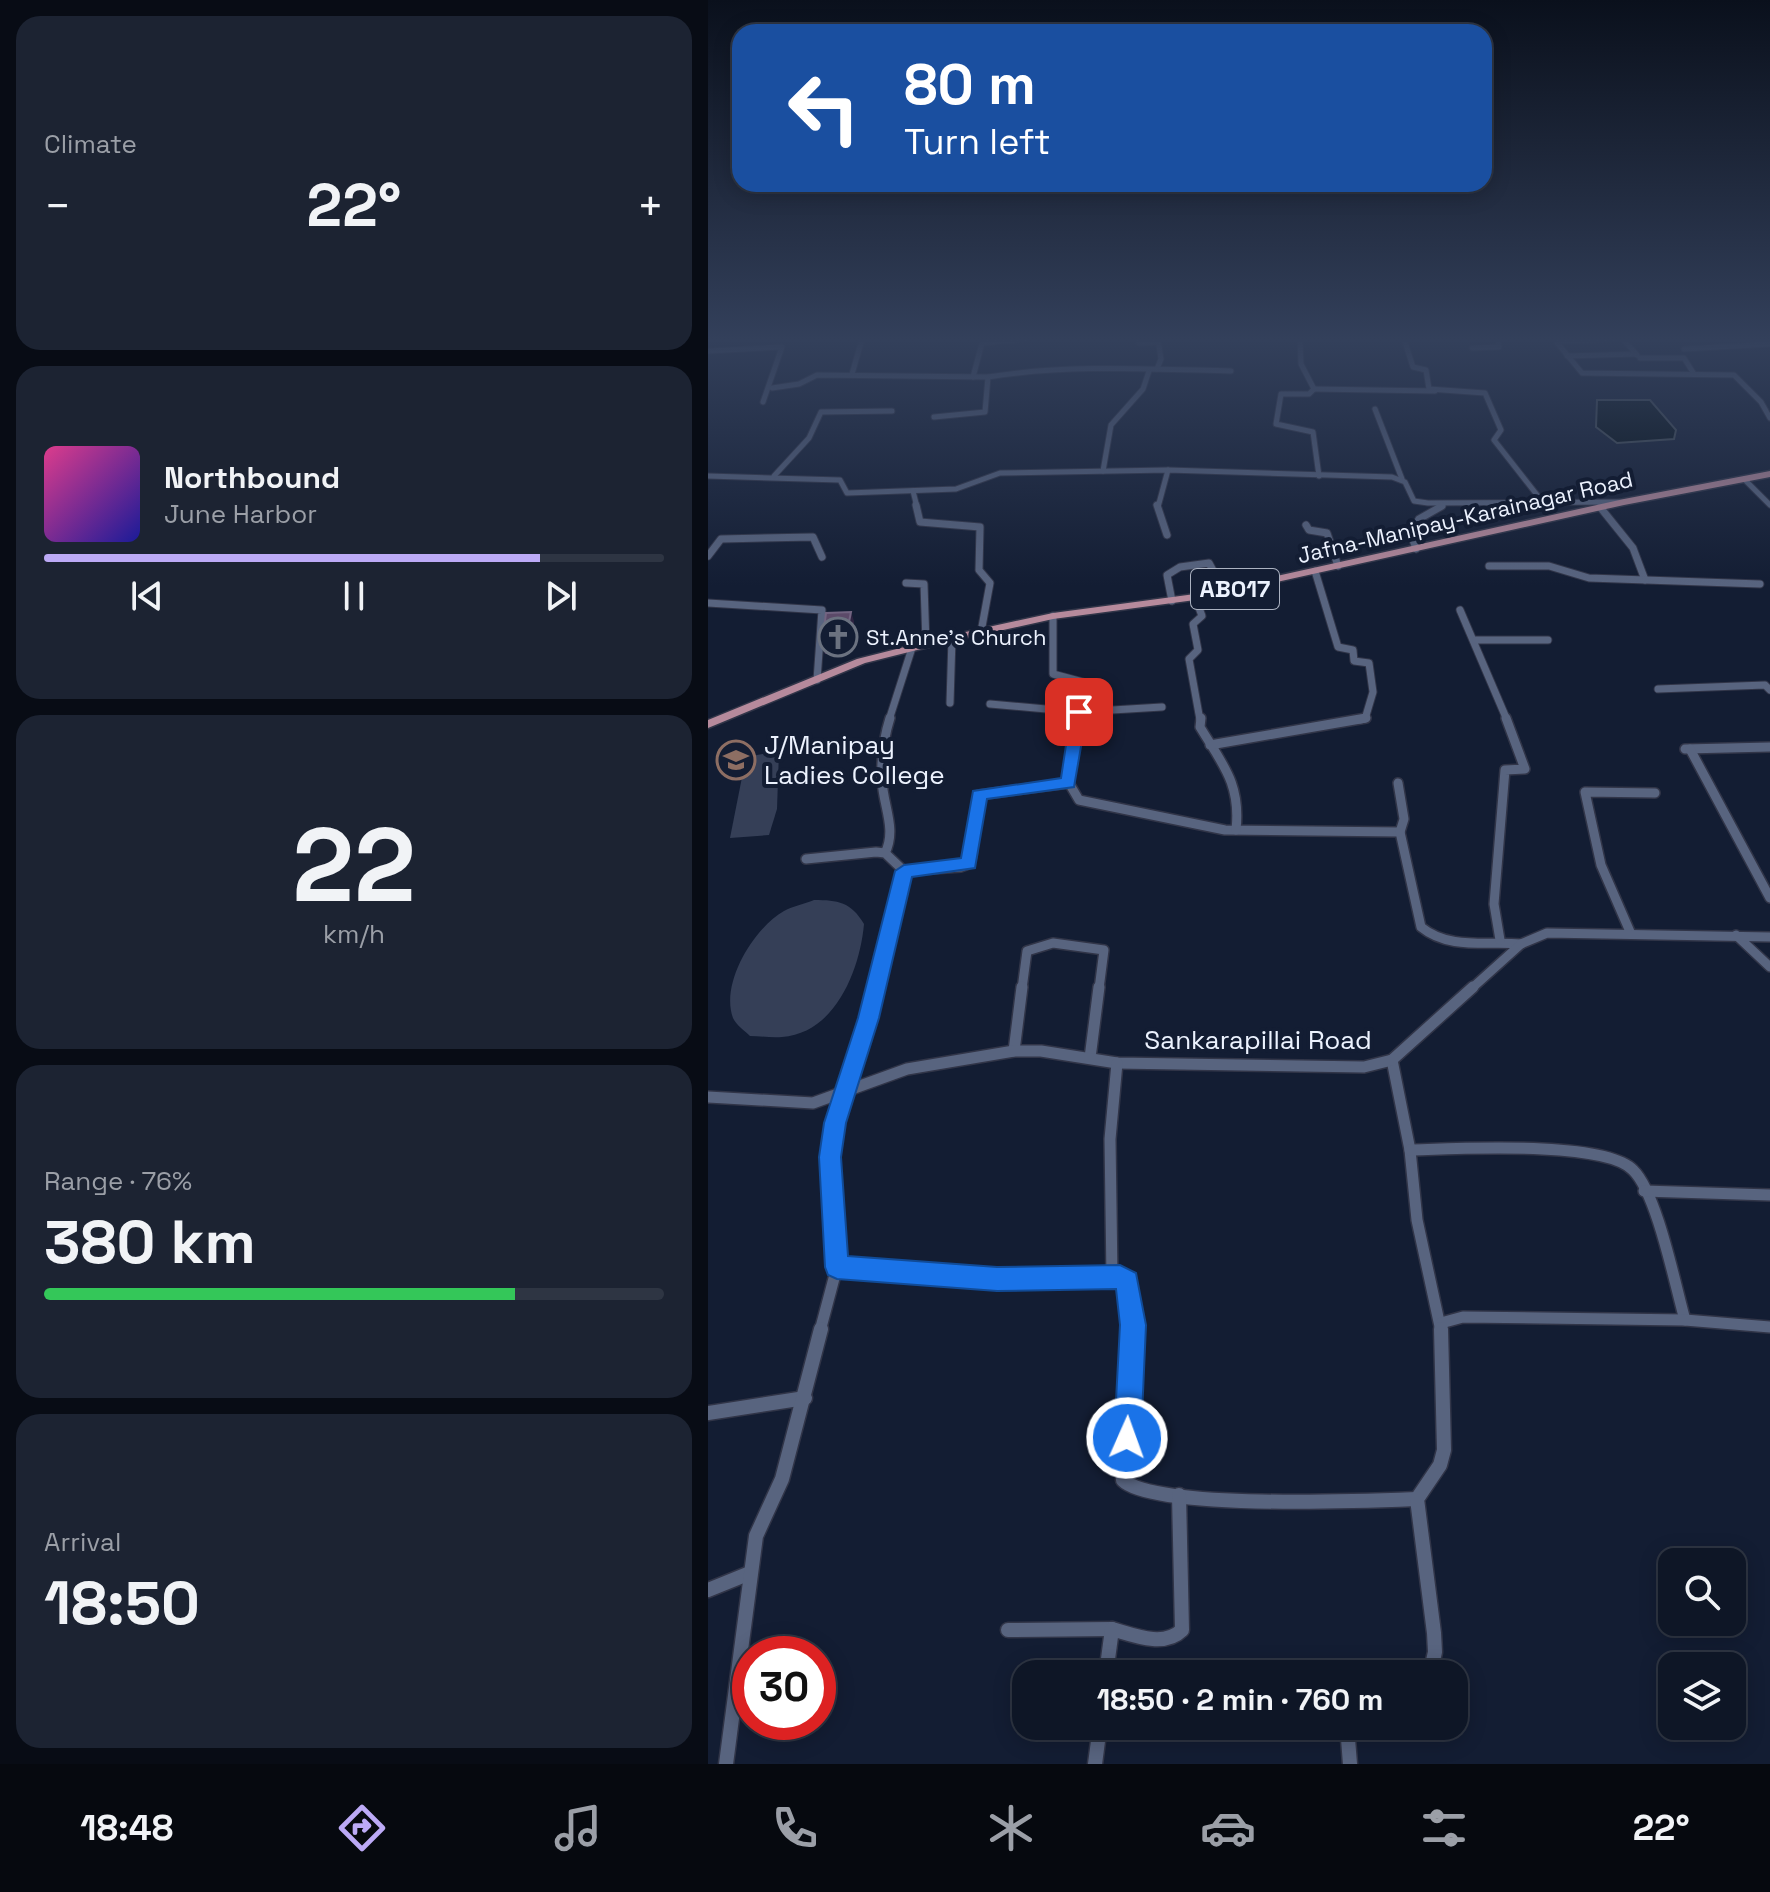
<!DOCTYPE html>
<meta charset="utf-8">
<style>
:root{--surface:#0e1626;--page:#1c2332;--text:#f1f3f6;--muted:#9b9fa7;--line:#2e3543;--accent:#bcaaf6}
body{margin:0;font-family:"Space Grotesk",sans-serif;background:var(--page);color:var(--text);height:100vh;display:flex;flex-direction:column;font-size:30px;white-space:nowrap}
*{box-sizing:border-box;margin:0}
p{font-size:26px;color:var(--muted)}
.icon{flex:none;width:44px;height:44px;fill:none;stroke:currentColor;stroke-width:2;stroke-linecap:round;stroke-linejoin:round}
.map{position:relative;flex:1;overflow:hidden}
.sheet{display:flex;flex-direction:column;gap:16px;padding:16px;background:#080c15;width:708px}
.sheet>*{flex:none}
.hud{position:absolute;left:24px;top:24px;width:760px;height:168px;border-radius:24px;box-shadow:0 4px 20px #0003,0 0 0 2px var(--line);background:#1a4fa0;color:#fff;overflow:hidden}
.controls{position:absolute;left:950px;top:1548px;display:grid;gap:16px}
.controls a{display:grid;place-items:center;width:88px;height:88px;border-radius:16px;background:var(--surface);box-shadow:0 4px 20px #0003,0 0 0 2px var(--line);font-size:40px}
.speed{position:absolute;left:24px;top:1636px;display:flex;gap:16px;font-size:40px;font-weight:700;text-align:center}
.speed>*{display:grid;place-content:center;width:104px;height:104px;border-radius:50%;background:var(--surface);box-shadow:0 4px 20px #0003,0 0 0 2px var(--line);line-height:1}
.speed .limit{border:12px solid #d22;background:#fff;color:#111}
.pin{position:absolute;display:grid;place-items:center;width:68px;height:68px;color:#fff;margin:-34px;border-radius:16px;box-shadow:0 4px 12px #0006}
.me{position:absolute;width:88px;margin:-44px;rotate:2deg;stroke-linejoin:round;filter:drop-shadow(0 0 6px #0008)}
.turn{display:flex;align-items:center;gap:28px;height:168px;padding:0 40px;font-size:36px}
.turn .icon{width:104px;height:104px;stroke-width:2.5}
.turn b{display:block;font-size:56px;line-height:68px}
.big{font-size:60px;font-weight:700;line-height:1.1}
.sheet .widget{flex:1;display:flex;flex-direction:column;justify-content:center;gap:12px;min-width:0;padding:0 28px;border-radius:24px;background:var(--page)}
.sheet .dial{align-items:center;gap:0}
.dial b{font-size:104px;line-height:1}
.song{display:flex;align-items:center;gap:24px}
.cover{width:96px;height:96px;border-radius:12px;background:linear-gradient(135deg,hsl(330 70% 55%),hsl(240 70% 35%))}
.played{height:8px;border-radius:4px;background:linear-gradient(90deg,var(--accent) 80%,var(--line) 80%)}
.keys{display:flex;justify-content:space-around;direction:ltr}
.heat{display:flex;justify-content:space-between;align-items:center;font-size:44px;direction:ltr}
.charge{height:12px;border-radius:6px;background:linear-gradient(90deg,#34c759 76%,var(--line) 0)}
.trip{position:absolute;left:304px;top:1660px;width:456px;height:80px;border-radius:24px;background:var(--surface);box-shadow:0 4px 20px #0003,0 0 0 2px var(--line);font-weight:700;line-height:80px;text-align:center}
.tabs{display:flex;height:128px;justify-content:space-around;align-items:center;background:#06090f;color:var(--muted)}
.tabs .icon{width:56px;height:56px}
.tabs .active{color:var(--accent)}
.tabs b{font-size:36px;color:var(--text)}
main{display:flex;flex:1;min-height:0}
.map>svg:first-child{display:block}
.green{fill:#353f57}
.water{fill:#000c12;stroke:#475159;stroke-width:2}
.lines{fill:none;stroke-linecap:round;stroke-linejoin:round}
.minor-far4-casing{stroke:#313548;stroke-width:7}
.minor-far3-casing{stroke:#313548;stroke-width:9}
.minor-far2-casing{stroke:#313548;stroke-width:12}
.minor-far1-casing{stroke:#313548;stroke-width:14}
.minor-casing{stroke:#313548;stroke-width:17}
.primary-casing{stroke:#313548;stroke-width:3}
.minor-far4{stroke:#58647f;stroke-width:5}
.minor-far3{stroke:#58647f;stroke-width:7}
.minor-far2{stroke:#58647f;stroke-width:9}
.minor-far1{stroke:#58647f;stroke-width:11}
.minor{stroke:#58647f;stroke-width:14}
.primary{fill:#b68a9c;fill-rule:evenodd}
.wall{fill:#4a3558}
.shaded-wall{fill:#2d2341}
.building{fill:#5c4a69;stroke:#726481;stroke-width:2}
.route{fill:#1a73e8;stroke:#114b97;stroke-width:2}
.labels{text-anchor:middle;stroke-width:8;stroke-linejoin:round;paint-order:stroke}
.far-street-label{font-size:22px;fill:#ecf2fe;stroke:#131d33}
.far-poi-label{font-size:22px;fill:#ecf2fe;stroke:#131d33;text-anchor:start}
.shield{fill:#131d33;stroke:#abb2c1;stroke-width:2}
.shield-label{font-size:24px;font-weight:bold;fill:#ecf2fe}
.poi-label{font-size:26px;fill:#ecf2fe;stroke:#131d33;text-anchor:start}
.street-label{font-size:26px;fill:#ecf2fe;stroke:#131d33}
</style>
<main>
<section class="sheet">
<div class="widget"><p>Climate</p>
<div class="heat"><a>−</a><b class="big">22°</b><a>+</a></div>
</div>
<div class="widget">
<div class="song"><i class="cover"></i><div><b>Northbound</b><p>June Harbor</p></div></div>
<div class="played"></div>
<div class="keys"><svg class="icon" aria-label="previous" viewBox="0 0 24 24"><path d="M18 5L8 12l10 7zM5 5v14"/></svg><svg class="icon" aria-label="pause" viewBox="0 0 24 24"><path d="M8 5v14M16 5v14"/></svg><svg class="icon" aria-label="next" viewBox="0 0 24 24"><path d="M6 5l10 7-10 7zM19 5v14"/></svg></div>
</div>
<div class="widget dial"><b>22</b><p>km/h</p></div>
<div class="widget"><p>Range · 76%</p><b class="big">380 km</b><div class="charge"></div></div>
<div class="widget"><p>Arrival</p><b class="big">18:50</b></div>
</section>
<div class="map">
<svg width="1062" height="1764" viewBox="0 0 1062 1764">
<rect width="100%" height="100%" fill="#131d33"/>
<!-- green -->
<g class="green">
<path d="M71,751L69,809L61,835L22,838L38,757Z"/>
<path d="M106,900C130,900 143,902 156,924C152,969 128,1033 74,1037C64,1038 52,1036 42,1036C37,1031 28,1025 25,1018C12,983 46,928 76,911C85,906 96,904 106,900Z"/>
</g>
<!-- water -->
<path class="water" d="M889,400H942L968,430L966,439L909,443L888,427Z"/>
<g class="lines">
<defs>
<g id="minor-far4">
<path d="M429,339L431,343L450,342"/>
<path d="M592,339L593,364L606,389L601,394H573L568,424L605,432L611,476"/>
<path d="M696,339L705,367L718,370L721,389L777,393L793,430L786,440L833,500"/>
<path d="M846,339L874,373L1026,375L1053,402L1062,418"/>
<path d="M915,339L929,355"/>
<path d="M848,341L908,339"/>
<path d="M764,348L791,347L790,339"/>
<path d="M976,349L1062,344"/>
<path d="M0,351L74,347L55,402"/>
<path d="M859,356L928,354"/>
<path d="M932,358H976L986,374"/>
<path d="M449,369L453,359L450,339"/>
<path d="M144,374L154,339"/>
<path d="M265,377L274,343L317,339"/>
<path d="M64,388L91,384L109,375L280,377C359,364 443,369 523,371"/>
<path d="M606,389L727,391"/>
<path d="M667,409L694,479"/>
<path d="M226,417L277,412L280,377"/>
<path d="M395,471L403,425L435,389L441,371"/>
<path d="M0,476L132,480L139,493L248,489L292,473L460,470L684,477L697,482L706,501L720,503L916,502"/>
<path d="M66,476L101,438L113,412L184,411"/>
<path d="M1036,479L1062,505"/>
<path d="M205,491L209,507"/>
<path d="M450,507L460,470"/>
</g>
<g id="minor-far3">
<path d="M208,505L212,522L272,527L271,570L282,583L273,632"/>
<path d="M449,505L459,535"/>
<path d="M892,507L925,548L937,580"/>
<path d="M598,525L601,530L619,533L630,566"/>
<path d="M708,549L703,534L711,519L734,506"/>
<path d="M0,556L13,539L105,537L114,557"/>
<path d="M781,566H841L881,578L1052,584"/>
<path d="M607,571L630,647L645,650L646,661L661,663L665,692L657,719L652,720"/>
<path d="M198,583L216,584L218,644"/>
<path d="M487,597L494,616L485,624L490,650L481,659L492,720"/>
<path d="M464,601L459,575L472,567L501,563L516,591"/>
<path d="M0,603L114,610L109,680"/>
<path d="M752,610L799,720"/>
<path d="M345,616V674L375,682L370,720"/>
<path d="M768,640H840"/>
<path d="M950,689L1057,685L1062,690"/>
<path d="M242,703L244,638"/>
<path d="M282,704L371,712L454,707"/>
<path d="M181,720L204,648"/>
</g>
<g id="minor-far2">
<path d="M370,718L361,783L371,800L517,830L692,832L713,927C741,950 779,941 813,944"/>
<path d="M493,718L492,727C515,765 533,784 528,830"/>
<path d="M502,745L658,718"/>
<path d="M977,749L1062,747"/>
<path d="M982,749L1062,898"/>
<path d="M690,783L696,819L692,832"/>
<path d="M177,853C189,829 175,806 174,780C173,759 176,737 182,718"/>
<path d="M98,859L168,852L177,853L196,871L253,867L261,864L264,856L271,795L361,783"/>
<path d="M923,934L893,865L877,792L947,793"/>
<path d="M1028,935L1062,967"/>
<path d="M792,940L786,904L797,770L817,769L798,718"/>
<path d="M167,989L196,871"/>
<path d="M314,989L319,951L345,943L396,950L391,989"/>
<path d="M763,989L813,944L839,933L1062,937"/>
</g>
<g id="minor-far1">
<path d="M306,1051L314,987"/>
<path d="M382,1058L391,987"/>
<path d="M684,1060L702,1150L709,1220L733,1331"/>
<path d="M0,1097L105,1103L199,1069L306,1051H333L409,1063L656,1067L684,1060L765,987"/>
<path d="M702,1150C745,1149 897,1140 925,1170C949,1193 967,1285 977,1320"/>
<path d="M936,1191L1062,1195"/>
<path d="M129,1267L289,1279L412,1277L419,1282L425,1331"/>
<path d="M404,1277L402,1139L409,1063"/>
<path d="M733,1323L755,1317L977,1320L1062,1327"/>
<path d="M112,1331L129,1267L122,1157L127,1123L167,987"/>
</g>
<g id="minor">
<path d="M425,1329L420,1453L415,1480C445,1510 660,1501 709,1499"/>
<path d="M0,1413L97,1398"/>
<path d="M0,1590L42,1573"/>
<path d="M300,1630L404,1629"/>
<path d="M398,1674L404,1629C425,1635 456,1648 474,1630L471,1495"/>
<path d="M722,1674L727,1652L726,1633L709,1499L732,1465L736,1450L733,1329"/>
<path d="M639,1726L642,1764"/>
<path d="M18,1764L48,1536L74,1479L113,1329"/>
<path d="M387,1764L392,1726"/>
</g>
<path id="primary" d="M1062,471V477L916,505L487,600L345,619L245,641L157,663L0,728V720L149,659L244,635L345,613L487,594L916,499Z"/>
</defs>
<!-- minor-far4 casing -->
<use href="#minor-far4" class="minor-far4-casing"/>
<!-- minor-far3 casing -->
<use href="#minor-far3" class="minor-far3-casing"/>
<!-- minor-far2 casing -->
<use href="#minor-far2" class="minor-far2-casing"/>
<!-- minor-far1 casing -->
<use href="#minor-far1" class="minor-far1-casing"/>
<!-- minor casing -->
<use href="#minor" class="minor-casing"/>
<!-- primary casing -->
<use href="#primary" class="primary-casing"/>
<!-- minor-far4 -->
<use href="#minor-far4" class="minor-far4"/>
<!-- minor-far3 -->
<use href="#minor-far3" class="minor-far3"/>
<!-- minor-far2 -->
<use href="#minor-far2" class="minor-far2"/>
<!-- minor-far1 -->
<use href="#minor-far1" class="minor-far1"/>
<!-- minor -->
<use href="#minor" class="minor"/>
<!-- primary -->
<use href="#primary" class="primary"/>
</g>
<!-- wall -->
<path class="wall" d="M146,621L140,652L117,654L114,644Z"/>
<!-- shaded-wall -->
<path class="shaded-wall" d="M143,612L146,621L140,652L137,642Z"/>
<!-- building -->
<path class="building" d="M143,612L137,642L114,644L118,613Z"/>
<!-- sky -->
<linearGradient id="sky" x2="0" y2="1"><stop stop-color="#0a101c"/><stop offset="0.58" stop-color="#33405b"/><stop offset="1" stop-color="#33405b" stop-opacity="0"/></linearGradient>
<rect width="1062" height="586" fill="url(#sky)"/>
<!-- route -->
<path class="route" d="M371,707L379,712L366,787L279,799L267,868L204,877L171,1018L138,1123L133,1157L140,1256L289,1267L412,1265L428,1273L438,1325L433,1438L429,1448L419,1452L410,1448L406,1438L412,1325L408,1289L289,1291L129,1279L120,1275L117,1267L111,1157L116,1123L150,1018L187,871L196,865L253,858L265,791L353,778L363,712Z"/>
<!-- icons -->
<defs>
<symbol id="church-ring" viewBox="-11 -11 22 22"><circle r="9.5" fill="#131d33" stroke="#6b7280" stroke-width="1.5"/><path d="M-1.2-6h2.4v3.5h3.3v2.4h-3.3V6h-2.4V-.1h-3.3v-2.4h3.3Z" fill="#6b7280"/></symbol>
<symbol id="school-ring" viewBox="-11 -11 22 22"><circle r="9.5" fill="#131d33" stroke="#8d6e63" stroke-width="1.5"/><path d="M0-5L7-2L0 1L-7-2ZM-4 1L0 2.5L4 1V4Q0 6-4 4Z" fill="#8d6e63"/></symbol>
</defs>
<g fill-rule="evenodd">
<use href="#church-ring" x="108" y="615" width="44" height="44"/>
<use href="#school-ring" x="6" y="738" width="44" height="44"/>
</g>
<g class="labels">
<!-- far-street labels -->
<g class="far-street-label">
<text transform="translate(757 517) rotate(-13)" y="8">Jafna-Manipay-Karainagar Road</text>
</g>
<!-- far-poi labels -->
<g class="far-poi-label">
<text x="158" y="645">St.Anne's Church</text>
</g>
<!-- shield labels -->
<rect class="shield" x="483" y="569" width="88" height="40" rx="6"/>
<g class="shield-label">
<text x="527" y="597">AB017</text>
</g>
<!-- poi labels -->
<g class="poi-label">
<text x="56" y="754">J/Manipay<tspan x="56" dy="30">Ladies College</tspan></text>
</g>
<!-- street labels -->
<g class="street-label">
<text x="550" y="1049">Sankarapillai Road</text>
</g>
</g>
</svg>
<div class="controls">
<a><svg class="icon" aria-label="search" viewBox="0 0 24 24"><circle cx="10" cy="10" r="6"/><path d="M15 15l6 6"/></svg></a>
<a><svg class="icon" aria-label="layers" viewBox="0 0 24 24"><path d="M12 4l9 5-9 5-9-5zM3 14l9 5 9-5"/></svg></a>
</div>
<div class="speed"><div class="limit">30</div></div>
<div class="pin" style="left:371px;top:712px;background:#d93025"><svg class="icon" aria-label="arrive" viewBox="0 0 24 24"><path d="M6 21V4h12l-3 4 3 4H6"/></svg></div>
<svg class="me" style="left:419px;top:1438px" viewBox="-20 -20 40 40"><circle r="17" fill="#1a73e8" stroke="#fff" stroke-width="3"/><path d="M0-11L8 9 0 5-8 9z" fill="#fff"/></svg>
<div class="trip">18:50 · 2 min · 760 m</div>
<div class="hud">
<div class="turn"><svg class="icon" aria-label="left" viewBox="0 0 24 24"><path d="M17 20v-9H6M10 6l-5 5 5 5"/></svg><div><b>80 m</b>Turn left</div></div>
</div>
</div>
</main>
<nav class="tabs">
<b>18:48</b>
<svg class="icon active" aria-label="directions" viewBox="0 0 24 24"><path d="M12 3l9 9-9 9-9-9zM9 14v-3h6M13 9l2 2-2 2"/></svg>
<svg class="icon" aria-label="music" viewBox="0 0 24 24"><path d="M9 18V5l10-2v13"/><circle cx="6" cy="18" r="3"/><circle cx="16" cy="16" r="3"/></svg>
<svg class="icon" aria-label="phone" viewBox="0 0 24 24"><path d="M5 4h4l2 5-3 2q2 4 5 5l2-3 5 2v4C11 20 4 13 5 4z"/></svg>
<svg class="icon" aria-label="climate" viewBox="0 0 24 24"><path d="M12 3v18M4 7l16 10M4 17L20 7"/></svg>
<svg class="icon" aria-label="car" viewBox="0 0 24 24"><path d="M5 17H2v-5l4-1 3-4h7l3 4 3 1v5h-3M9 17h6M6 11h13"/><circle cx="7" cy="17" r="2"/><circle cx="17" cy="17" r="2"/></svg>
<svg class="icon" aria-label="filters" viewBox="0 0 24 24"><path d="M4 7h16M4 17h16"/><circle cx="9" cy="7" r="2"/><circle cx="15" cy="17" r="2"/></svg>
<b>22°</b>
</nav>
